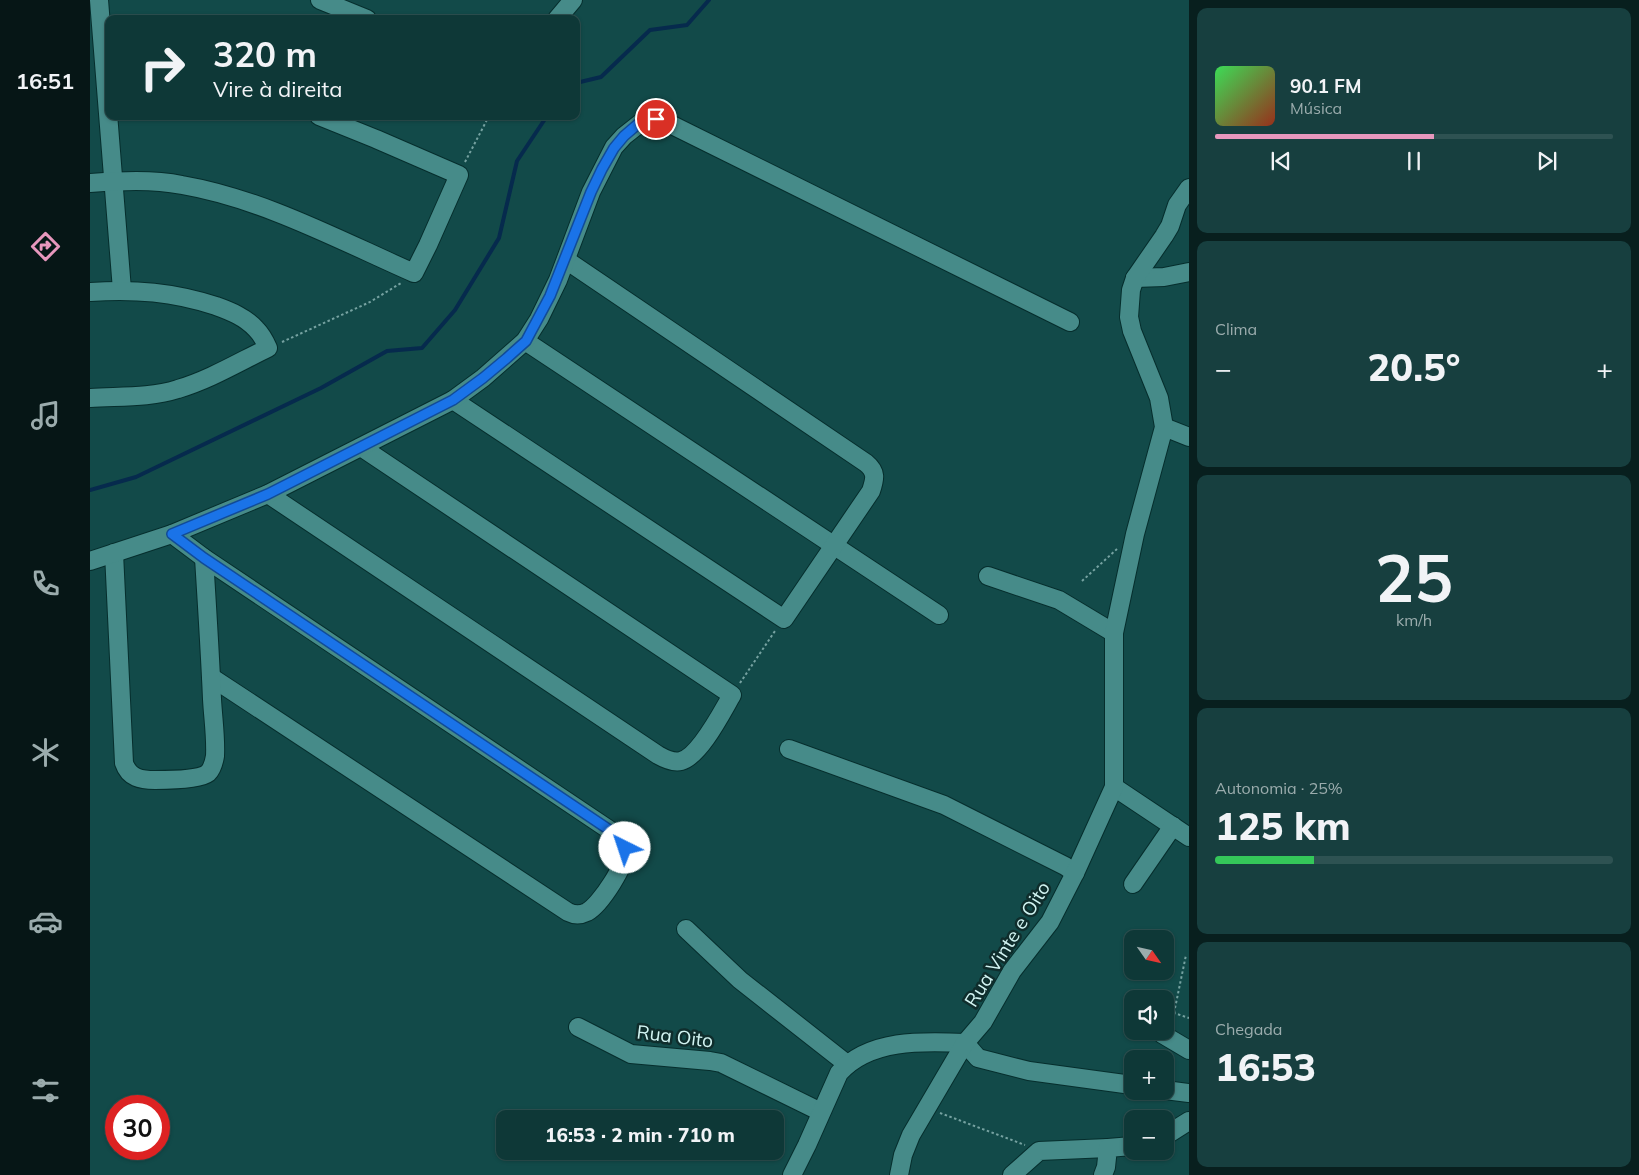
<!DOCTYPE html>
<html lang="pt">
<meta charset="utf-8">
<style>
:root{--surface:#0e3837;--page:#173f3f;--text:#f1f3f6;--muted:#9bacad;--line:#2e5252;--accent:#e797bd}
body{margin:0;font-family:Mulish,sans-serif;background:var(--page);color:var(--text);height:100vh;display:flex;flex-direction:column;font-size:19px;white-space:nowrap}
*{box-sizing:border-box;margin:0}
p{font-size:16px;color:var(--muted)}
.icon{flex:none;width:28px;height:28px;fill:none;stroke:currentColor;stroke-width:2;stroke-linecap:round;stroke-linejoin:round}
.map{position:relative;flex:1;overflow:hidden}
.panel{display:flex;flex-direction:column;gap:8px;padding:8px;background:#081f1e;width:450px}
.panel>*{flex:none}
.guide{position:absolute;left:15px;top:15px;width:475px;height:105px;border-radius:10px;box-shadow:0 1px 4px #0004,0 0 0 1px var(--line);background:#0e3837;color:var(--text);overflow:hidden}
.needle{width:32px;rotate:124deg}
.fabs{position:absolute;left:1034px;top:930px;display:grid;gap:10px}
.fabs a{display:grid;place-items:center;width:50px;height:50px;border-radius:10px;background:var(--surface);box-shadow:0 1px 4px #0004,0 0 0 1px var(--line);font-size:25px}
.speed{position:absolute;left:15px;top:1095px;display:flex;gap:10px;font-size:25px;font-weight:700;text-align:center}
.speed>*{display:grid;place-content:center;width:65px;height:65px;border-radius:50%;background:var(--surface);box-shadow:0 1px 4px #0004,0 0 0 1px var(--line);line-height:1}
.speed .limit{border:8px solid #d22;background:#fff;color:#111}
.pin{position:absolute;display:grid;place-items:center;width:42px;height:42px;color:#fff;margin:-21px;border:2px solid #fff;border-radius:50%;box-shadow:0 1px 5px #0007}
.me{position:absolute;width:55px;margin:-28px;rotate:319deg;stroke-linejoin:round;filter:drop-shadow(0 0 4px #0008)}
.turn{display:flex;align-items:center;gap:18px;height:105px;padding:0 25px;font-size:22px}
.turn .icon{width:65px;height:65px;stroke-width:2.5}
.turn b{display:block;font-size:35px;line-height:42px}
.big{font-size:38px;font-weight:800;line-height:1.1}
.panel .widget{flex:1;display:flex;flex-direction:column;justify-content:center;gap:8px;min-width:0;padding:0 18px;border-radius:10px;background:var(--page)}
.panel .dial{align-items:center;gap:0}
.dial b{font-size:65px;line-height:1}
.song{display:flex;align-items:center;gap:15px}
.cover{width:60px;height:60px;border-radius:8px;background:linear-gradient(135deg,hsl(130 70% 55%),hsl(10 70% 35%))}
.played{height:5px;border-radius:2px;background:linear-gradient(90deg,var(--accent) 55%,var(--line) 55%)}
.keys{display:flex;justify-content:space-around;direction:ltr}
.heat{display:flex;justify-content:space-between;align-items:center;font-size:28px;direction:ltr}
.charge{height:8px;border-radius:4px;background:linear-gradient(90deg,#34c759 25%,var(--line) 0)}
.trip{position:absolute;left:406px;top:1110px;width:288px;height:50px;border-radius:10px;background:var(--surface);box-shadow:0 1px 4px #0004,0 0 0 1px var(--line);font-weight:800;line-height:50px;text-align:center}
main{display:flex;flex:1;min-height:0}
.tab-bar{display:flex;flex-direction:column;width:90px;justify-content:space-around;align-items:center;background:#061616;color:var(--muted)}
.tab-bar .icon{width:35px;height:35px}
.tab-bar .on{color:var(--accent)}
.tab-bar b{font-size:22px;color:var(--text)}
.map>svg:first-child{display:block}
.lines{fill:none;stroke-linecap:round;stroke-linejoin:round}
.stream{stroke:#062a4d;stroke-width:4}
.minor-casing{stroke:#062e2d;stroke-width:20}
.path{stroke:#76a2a1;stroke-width:2;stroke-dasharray:2.5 2.5;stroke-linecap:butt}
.minor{stroke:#468b89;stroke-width:18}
.route-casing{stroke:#114b97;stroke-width:12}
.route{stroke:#1a73e8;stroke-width:9}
.labels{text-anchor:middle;stroke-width:5;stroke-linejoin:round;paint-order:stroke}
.street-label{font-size:19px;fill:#d2f4f2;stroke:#0f2d2c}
</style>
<main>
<nav class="tab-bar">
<b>16:51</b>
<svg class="icon on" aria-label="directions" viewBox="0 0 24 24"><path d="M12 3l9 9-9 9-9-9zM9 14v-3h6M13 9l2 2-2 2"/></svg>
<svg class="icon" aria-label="music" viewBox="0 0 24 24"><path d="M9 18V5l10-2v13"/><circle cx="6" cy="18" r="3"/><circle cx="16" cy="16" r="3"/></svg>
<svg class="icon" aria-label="phone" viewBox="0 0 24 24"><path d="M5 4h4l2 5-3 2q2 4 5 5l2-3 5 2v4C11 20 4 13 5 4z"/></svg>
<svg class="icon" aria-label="climate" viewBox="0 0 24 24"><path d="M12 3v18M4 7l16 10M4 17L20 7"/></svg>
<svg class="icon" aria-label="car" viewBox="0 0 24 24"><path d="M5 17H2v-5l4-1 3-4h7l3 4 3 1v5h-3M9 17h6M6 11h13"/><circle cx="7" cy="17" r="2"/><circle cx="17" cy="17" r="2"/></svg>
<svg class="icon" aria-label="filters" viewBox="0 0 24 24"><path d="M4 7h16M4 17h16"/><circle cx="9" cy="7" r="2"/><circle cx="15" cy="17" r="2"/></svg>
</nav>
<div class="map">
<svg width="1099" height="1175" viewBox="0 0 1099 1175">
<rect width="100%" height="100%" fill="#124a49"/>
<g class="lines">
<!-- stream -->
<g class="stream">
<path d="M486,83L511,77L560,30L597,25L619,0"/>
<path d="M0,490L46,477L231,388L297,351L332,348L365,310L409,238L427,161L457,116"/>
</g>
<defs>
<g id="minor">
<path d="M9,0L32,290"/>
<path d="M230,0L277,19"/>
<path d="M467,19L483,0"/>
<path d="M0,183C30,181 62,179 92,185C173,199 249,240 324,273L338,245L369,175L286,139L229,116"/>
<path d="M1045,278L1074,277L1099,272"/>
<path d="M0,292C45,289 83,292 126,306C140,311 155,317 166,329C171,334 175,341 178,348C149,362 119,380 88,389C60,398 28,396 0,398"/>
<path d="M435,341L849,615"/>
<path d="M363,400L694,619L781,491C785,479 787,472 776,463L476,260"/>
<path d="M1074,427L1099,437"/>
<path d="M178,494L568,755C575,759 583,763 591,761C610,756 632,712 642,695L271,447"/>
<path d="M82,534L114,558L521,831C527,836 534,841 535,849C538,863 510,905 497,912C491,915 484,915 478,912L121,677"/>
<path d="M24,553L34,763C39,778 51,780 65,780C76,780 109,780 118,773C122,769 124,762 125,756C126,737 123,718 122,699C120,652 117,605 114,558"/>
<path d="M0,561L82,534L178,494L363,400L393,378L435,341L449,319L468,280L501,192L524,147L534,136L553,121L566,119L582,125L980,322"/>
<path d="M898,576L969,600L1024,633"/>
<path d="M699,749L854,805L975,866L985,873"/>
<path d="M1024,787L1099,837"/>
<path d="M1043,884L1083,826"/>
<path d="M596,929L650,980L757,1064"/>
<path d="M488,1027L541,1054L620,1061L631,1063L731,1112"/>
<path d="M1072,1034L1099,1050"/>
<path d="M1075,1090L1099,1093"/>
<path d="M1075,1136L1099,1121"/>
<path d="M702,1175L717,1145L749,1073C779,1039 832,1041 875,1043L888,1058L939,1071L1042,1085"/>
<path d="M809,1175L813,1155L821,1135L875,1043L893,1022L922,971L960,922L985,873L1024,787V633L1045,534L1074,427L1069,398L1042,331L1039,317L1041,290L1045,278L1074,236L1080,226L1087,205L1099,188"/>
<path d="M922,1175L949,1151L1018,1148"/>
<path d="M1013,1175L1016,1167L1018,1148L1042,1146"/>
</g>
</defs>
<!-- minor casing -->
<use href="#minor" class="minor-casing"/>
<!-- path -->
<g class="path">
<path d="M375,162L399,116"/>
<path d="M192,342L280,302L311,283"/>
<path d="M992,581L1027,549"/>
<path d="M650,683L685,631"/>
<path d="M1084,1013L1096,955"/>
<path d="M1078,1022L1084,1013L1099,1018"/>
<path d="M850,1113L935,1145"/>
</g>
<!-- minor -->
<use href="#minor" class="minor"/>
</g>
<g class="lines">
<defs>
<path id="route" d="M535,848L532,840L521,831L114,558L82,534L178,494L363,400L393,378L417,358L436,341L460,296L501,192L512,169L524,148L534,136L548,124L558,120L566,119"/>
</defs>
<!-- route casing -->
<use href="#route" class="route-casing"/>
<!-- route -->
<use href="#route" class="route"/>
</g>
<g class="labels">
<!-- street labels -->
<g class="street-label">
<text transform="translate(917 944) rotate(-58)" y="7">Rua Vinte e Oito</text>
<text transform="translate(585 1036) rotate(7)" y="7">Rua Oito</text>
</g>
</g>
</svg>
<div class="fabs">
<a><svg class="needle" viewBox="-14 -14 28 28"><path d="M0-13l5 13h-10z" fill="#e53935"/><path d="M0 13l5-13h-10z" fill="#9bacad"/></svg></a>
<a><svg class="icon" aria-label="sound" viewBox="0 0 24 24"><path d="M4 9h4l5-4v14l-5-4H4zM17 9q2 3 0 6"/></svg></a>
<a>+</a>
<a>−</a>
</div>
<div class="speed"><div class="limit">30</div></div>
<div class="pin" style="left:566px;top:119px;background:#d93025"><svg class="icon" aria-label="arrive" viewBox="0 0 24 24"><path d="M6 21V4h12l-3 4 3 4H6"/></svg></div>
<svg class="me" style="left:535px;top:848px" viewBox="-20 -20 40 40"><circle r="19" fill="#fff"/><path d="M0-13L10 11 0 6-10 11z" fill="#1a73e8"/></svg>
<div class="trip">16:53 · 2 min · 710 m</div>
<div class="guide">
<div class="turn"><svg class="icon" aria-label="right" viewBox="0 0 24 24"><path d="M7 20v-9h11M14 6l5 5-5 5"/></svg><div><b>320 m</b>Vire à direita</div></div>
</div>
</div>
<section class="panel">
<div class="widget">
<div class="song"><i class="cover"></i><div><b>90.1 FM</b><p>Música</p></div></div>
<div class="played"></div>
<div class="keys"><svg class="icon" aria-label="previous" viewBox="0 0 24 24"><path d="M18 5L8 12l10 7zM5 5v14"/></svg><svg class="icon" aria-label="pause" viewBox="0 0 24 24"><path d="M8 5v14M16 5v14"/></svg><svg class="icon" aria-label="next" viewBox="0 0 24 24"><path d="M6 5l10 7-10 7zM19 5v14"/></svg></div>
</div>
<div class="widget"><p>Clima</p>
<div class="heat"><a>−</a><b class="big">20.5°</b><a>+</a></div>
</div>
<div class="widget dial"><b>25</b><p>km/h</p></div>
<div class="widget"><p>Autonomia · 25%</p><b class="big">125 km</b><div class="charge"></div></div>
<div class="widget"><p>Chegada</p><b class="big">16:53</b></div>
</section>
</main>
